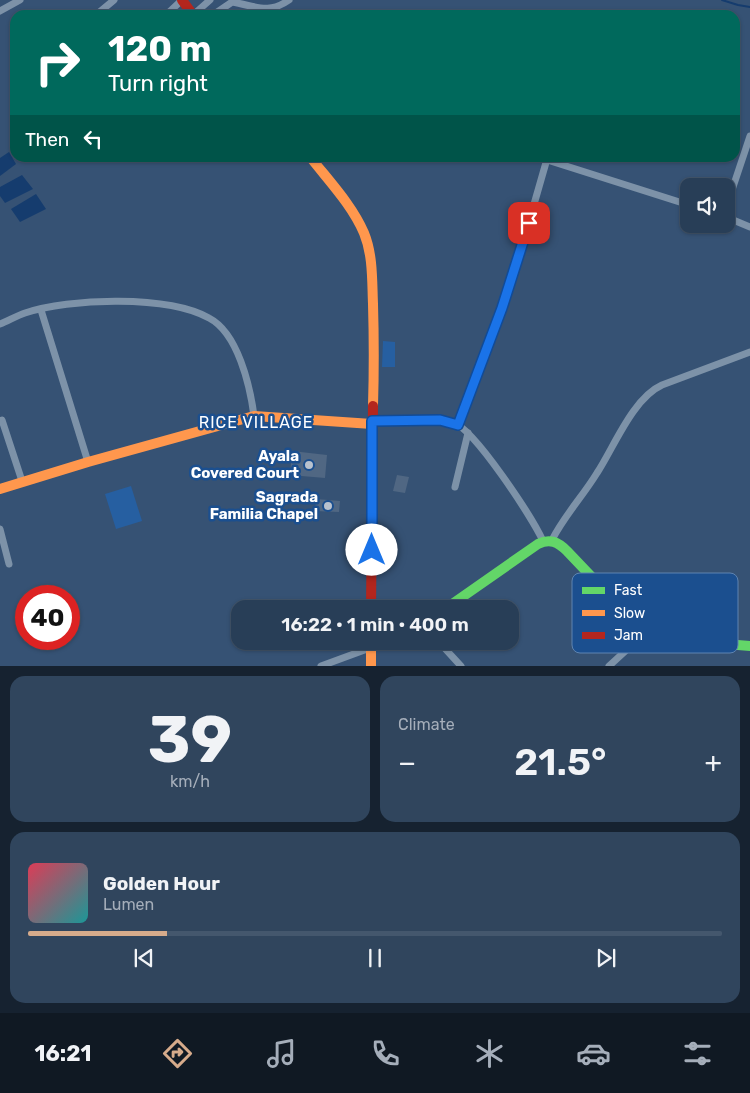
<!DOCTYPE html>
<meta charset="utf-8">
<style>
:root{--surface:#283e57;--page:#30455d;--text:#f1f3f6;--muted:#a5aeba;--line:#44576d;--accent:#d6ab8b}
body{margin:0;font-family:Rubik,sans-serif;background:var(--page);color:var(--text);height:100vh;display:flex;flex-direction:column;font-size:19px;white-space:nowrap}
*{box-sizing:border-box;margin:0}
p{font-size:16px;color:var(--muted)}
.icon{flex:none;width:28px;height:28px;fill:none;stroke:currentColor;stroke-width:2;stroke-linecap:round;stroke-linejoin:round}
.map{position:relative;height:666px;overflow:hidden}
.sheet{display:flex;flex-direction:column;gap:10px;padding:10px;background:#162230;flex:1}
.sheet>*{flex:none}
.hud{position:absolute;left:10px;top:10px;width:730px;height:152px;border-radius:15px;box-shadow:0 1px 4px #0004,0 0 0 1px var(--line);background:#00695c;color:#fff;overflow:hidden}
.buttons{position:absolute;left:680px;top:178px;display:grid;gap:10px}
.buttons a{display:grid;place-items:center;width:55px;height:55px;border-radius:10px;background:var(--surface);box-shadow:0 1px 4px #0004,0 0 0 1px var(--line);font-size:25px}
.speed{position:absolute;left:15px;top:585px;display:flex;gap:10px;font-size:25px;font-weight:700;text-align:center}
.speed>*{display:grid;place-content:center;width:65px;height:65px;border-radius:50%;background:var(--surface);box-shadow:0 1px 4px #0004,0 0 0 1px var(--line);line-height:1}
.speed .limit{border:8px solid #d22;background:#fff;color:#111}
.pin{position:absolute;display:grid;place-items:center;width:42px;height:42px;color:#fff;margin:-21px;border-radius:10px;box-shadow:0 2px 8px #0006}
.me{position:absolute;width:55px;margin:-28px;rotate:0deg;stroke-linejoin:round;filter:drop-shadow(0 0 4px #0008)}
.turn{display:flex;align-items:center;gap:18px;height:105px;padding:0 15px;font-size:22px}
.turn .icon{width:65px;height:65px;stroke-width:2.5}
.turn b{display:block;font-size:35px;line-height:42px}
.then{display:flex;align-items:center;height:48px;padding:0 15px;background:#0003;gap:10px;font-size:19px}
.big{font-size:38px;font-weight:600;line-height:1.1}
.sheet .tile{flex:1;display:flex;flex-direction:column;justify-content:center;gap:8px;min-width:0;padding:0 18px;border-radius:15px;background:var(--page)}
.sheet .dial{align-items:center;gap:0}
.dial b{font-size:65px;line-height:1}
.song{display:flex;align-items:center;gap:15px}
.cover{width:60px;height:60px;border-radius:8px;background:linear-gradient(135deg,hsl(350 70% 55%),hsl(180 70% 35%))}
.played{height:5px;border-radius:2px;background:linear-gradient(90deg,var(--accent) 20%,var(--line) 20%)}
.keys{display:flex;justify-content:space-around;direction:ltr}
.heat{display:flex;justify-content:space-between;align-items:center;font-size:28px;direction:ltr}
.sheet .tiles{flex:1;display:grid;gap:10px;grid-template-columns:1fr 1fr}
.tile:last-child{grid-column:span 2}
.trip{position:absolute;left:231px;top:600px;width:288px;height:50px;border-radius:15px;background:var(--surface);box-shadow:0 1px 4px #0004,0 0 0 1px var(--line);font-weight:600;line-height:50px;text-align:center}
.tab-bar{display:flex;height:80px;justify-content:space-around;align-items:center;background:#101923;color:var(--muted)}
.tab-bar .icon{width:35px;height:35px}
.tab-bar .selected{color:var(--accent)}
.tab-bar b{font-size:22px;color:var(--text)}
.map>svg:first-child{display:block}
.green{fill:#265fa1}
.water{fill:#153c6e}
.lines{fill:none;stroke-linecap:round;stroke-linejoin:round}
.stream{stroke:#153c6e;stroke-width:2}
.building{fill:#506783}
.street{stroke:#7d92a8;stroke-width:7}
.fast{stroke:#63d668;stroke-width:10}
.slow{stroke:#ff974d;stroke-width:10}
.jam{stroke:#b3261e;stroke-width:10}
.route-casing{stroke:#114b97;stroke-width:12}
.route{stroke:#1a73e8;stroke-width:9}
.poi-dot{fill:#b9c2ce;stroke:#1b4f8f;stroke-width:2}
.labels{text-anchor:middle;stroke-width:5;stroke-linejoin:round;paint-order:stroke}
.poi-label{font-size:15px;font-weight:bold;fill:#fff;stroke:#1b4f8f;text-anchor:end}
.neighbourhood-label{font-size:16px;letter-spacing:1px;fill:#fff;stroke:#1b4f8f}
.key{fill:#1b4f8f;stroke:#5f84b1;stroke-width:1}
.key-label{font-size:14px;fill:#fff}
</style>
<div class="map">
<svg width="750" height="666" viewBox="0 0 750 666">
<rect width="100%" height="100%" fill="#365274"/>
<!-- green -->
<g class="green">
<path d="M383,341L395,342V367H382Z"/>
<path d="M131,486L142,521L116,529L105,494Z"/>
</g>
<!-- water -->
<g class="water">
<path d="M9,152L16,164L0,176V158Z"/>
<path d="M22,175L33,189L5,203L0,196V187Z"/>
<path d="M36,194L46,209L20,222L11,209Z"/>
</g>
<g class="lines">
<!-- stream -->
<path class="stream" d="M722,0L738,5L750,7"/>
</g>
<!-- building -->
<g class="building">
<path d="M292,451L327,455L325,478L290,475Z"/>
<path d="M397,475L409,477L405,493L393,491Z"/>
<path d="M316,499L340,501L339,512L315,511Z"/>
</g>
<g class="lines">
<!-- street -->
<g class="street">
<path d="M0,11L20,0"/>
<path d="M96,15L114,0"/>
<path d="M166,15L182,0"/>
<path d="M193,15L210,0"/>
<path d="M213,15L232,2C256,6 268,15 289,0"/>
<path d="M541,158L689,205"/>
<path d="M726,208L750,136"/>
<path d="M726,217L750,227"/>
<path d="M41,310L88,462"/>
<path d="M0,324C8,321 16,316 25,313C69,298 168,295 209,318C238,333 250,386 254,416"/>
<path d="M2,420L22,481"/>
<path d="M372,421C393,421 434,416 453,422C475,430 532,517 543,541"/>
<path d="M458,425C493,338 522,249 547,159"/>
<path d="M455,487L468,433"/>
<path d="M0,529L9,564"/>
<path d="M552,540C564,516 583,496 597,473C614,447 633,398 662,385L750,352"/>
<path d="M438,641L461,666"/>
<path d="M321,666L389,641"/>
<path d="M609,666L645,633"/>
</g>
<!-- fast -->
<path class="fast" d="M445,609L538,544C550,538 558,542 567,551L645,633L690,641L750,646"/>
<!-- slow -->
<g class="slow">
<path d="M311,158C329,181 352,205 364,233C373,255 372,280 373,304C374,338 374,372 373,406"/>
<path d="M0,489L88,462L254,416L372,424"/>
<path d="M371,641V666"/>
</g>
<!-- jam -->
<g class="jam">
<path d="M182,0L193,15"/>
<path d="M371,609L373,406"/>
</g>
</g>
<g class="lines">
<defs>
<path id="route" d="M372,550V421L440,420L458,425L502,308L529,223"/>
</defs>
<!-- route casing -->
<use href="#route" class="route-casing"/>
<!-- route -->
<use href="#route" class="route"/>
</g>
<!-- markers -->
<g class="poi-dot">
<circle cx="309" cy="465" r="5"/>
<circle cx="328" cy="506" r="5"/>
</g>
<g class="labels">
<!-- poi labels -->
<g class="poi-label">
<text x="299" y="461">Ayala<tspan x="299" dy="17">Covered Court</tspan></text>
<text x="318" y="502">Sagrada<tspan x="318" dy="17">Familia Chapel</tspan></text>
</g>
<!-- neighbourhood labels -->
<g class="neighbourhood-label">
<text x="256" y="428">RICE VILLAGE</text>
</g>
</g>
<!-- legend -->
<rect x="572" y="573" width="166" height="80" rx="8" class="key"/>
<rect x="582" y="587" width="23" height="7" fill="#63d668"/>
<rect x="582" y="610" width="23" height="6" fill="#ff974d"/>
<rect x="582" y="632" width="23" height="7" fill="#b3261e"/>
<g class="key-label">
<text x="614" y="595">Fast</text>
<text x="614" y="618">Slow</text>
<text x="614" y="640">Jam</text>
</g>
</svg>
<div class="buttons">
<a><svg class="icon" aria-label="sound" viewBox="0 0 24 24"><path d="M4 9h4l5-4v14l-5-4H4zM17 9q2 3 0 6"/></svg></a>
</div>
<div class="speed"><div class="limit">40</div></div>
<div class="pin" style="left:529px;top:223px;background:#d93025"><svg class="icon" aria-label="arrive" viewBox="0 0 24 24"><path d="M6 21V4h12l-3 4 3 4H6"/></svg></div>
<svg class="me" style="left:372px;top:550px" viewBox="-20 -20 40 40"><circle r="19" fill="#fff"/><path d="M0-13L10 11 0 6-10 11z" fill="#1a73e8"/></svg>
<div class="trip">16:22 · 1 min · 400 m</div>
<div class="hud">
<div class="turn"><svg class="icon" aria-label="right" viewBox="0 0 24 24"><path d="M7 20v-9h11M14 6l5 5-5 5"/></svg><div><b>120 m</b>Turn right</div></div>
<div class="then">Then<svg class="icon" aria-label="left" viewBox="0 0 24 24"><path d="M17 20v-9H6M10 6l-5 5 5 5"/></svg></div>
</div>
</div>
<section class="sheet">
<div class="tiles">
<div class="tile dial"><b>39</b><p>km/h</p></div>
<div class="tile"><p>Climate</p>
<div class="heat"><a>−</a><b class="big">21.5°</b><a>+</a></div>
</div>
<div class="tile">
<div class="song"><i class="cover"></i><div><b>Golden Hour</b><p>Lumen</p></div></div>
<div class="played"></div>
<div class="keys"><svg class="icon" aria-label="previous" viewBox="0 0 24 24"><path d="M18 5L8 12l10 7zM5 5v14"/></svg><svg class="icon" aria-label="pause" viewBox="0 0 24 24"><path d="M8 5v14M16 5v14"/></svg><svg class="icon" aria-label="next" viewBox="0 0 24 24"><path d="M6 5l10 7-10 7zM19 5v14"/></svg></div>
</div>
</div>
</section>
<nav class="tab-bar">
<b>16:21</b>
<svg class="icon selected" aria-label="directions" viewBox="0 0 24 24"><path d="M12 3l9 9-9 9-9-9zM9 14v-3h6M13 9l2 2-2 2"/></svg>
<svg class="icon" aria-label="music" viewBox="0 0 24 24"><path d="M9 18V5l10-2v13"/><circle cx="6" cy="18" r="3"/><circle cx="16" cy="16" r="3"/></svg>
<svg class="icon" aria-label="phone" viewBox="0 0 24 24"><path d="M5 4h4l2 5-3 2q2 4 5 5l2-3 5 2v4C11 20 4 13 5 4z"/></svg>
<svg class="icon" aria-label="climate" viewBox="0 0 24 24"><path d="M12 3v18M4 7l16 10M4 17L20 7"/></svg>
<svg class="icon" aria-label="car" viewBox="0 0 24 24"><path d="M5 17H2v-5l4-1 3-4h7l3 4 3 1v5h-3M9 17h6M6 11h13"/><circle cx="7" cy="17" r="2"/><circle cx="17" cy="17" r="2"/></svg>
<svg class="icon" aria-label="filters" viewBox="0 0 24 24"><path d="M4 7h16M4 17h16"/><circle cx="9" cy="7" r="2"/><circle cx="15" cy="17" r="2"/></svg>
</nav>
